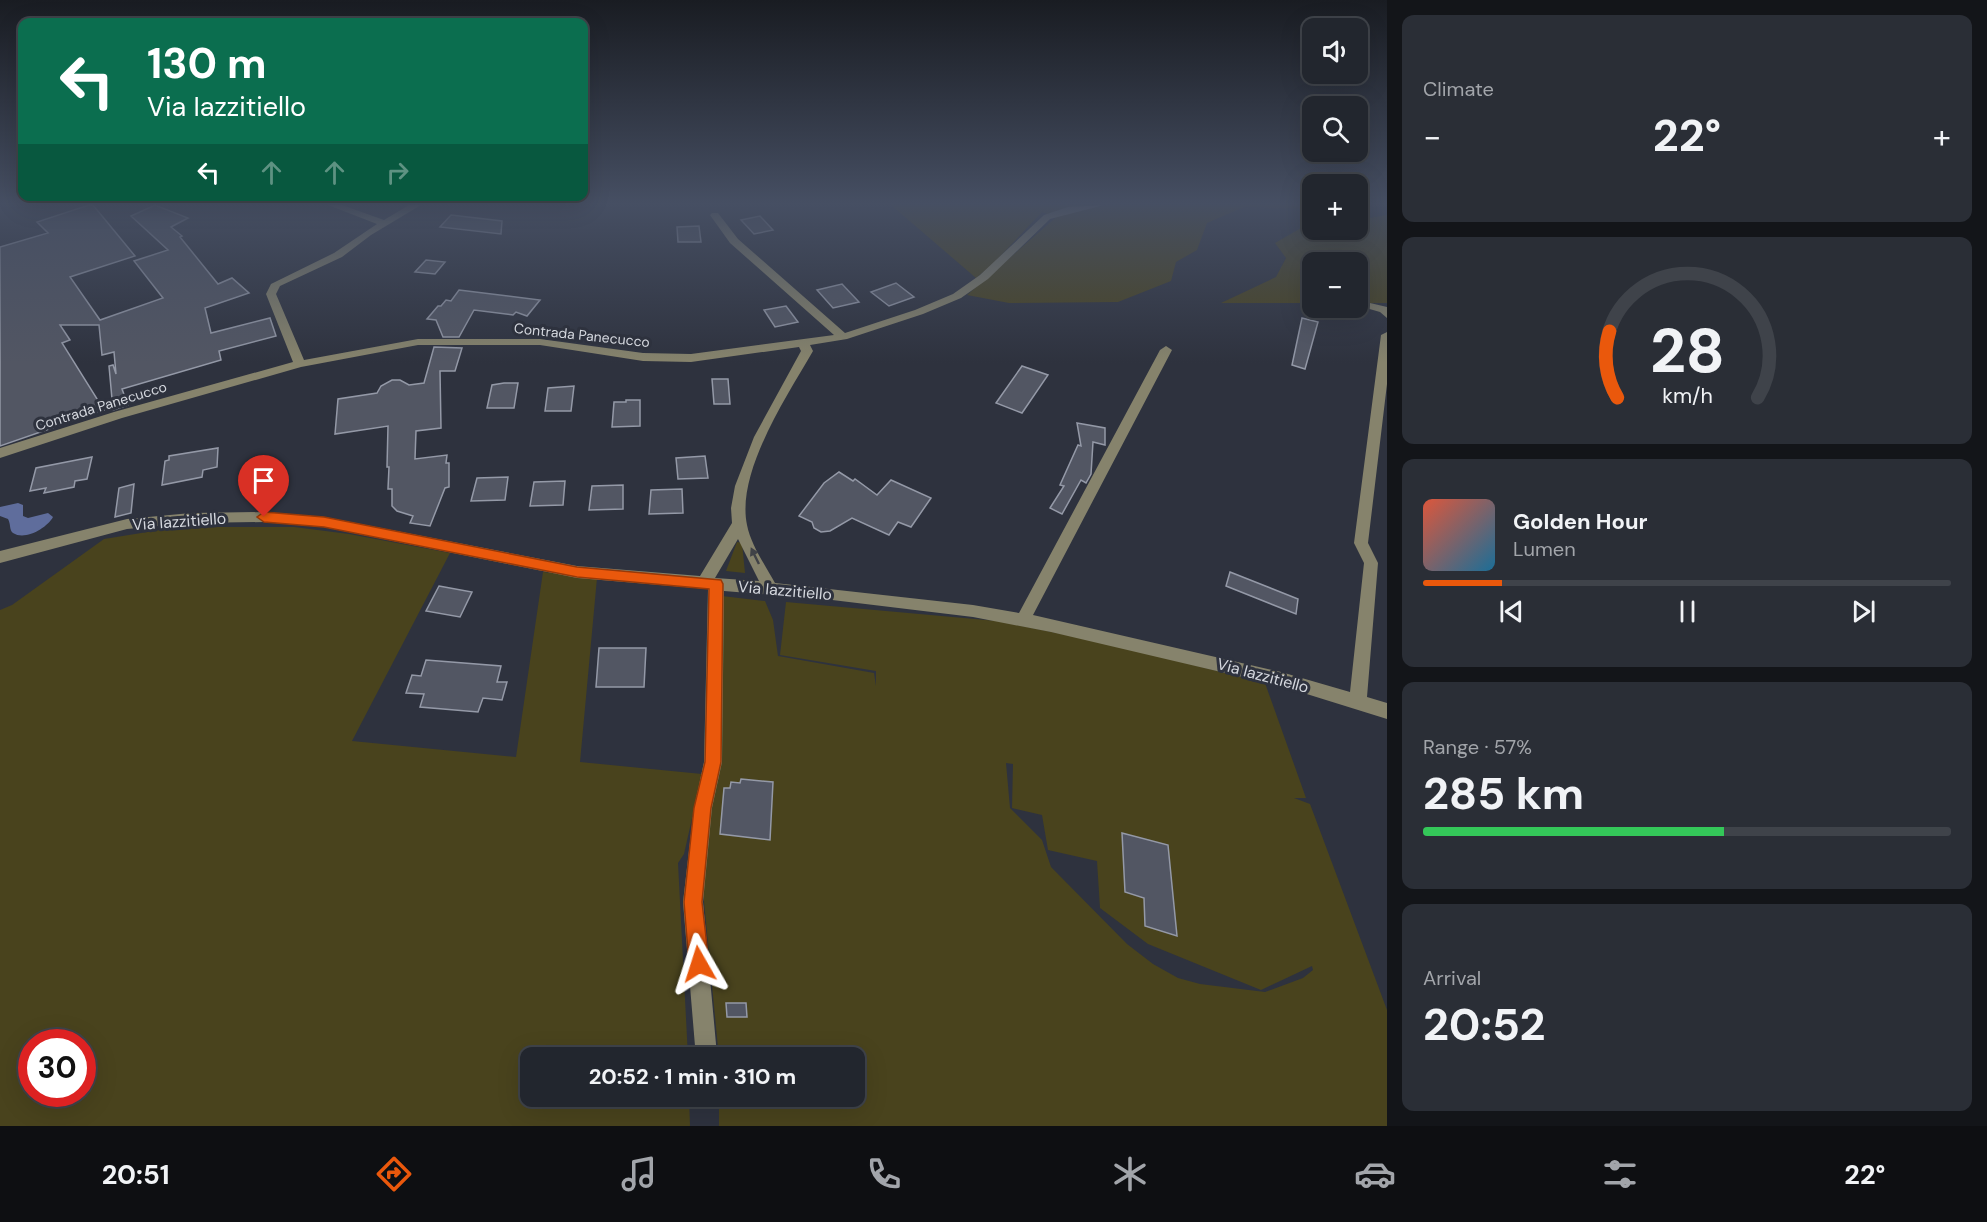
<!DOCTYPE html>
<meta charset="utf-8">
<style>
:root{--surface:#22262e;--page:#2a2e36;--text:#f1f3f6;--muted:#a2a5aa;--line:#3f434a;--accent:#ea580c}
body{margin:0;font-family:"DM Sans",sans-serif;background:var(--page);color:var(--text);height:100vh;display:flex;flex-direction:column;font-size:22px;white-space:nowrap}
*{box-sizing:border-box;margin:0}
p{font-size:20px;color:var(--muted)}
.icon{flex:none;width:33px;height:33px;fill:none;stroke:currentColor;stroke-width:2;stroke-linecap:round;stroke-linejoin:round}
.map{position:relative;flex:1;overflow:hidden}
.drawer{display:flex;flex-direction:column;gap:15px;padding:15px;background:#131519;width:600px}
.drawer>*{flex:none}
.banner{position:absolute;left:18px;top:18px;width:570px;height:183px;border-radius:12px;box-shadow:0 6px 24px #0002,0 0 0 2px var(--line);background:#0b6e4f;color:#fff;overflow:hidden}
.fabs{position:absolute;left:1302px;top:18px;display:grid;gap:12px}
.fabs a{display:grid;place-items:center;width:66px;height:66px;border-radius:12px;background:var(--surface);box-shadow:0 6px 24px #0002,0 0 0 2px var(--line);font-size:30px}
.speed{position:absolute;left:18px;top:1029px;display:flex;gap:12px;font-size:30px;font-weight:700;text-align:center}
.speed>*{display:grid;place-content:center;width:78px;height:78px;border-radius:50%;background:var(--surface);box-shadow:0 6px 24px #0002,0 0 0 2px var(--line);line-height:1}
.speed .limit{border:9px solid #d22;background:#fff;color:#111}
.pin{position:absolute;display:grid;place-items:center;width:51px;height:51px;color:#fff;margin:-62px -26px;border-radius:50% 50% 50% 0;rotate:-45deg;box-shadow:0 0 6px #0007}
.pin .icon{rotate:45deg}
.me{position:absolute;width:66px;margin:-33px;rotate:354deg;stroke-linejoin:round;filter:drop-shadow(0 0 4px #0008)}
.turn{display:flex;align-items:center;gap:21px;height:126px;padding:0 30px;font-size:27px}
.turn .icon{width:78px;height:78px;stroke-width:2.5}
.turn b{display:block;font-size:42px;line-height:51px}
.lanes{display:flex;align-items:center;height:57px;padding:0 30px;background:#0003;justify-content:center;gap:30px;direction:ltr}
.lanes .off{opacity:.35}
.big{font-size:45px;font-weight:700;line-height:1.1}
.drawer .card{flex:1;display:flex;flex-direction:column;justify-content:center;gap:9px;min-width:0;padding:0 21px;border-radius:12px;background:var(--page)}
.drawer .dial{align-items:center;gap:0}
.dial svg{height:156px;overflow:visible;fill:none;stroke:var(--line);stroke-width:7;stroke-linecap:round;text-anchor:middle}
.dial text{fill:var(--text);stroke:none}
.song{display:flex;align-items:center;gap:18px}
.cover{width:72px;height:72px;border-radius:9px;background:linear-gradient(135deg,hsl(10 70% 55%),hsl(200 70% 35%))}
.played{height:6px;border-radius:3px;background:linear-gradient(90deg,var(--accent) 15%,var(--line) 15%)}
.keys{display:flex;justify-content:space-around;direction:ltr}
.heat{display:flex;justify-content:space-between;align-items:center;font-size:33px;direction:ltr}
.charge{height:9px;border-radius:4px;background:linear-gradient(90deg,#34c759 57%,var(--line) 0)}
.trip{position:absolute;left:520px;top:1047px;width:345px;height:60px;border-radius:12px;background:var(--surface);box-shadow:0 6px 24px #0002,0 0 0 2px var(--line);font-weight:700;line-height:60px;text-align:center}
.dock{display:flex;height:96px;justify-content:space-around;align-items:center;background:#0e0f12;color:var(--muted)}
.dock .icon{width:42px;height:42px}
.dock .active{color:var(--accent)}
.dock b{font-size:27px;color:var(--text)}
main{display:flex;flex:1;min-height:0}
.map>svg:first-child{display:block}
.green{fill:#49431d;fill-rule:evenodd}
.water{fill:#5f6d9c}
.building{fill:#525663;stroke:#9499a7;stroke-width:1.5}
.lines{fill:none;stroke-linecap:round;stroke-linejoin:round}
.minor{fill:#86836c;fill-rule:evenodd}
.oneway{fill:#404247}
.route{fill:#ea580c;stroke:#983908;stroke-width:1.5}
.labels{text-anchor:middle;stroke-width:6;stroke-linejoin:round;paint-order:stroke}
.far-street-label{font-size:14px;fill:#d4d7de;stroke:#2e323e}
.street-label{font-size:16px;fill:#d4d7de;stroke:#2e323e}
</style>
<main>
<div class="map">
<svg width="1387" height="1126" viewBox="0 0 1387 1126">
<rect width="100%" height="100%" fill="#2e323e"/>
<!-- green -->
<g class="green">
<path d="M891,205H1104L1096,207L1111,205H1312V208L1244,207L1207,223L1197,250L1176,262L1171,281L1118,302L1009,303L967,295L1061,213L1047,214L1042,212L991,266L976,278Z"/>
<path d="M1387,215V303H1358V262H1312V303H1221L1276,277L1286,258L1275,243L1301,228L1312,226V230H1358V220Z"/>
<path d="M214,527H294L349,534L450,553L352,741L516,757L543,572L597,578L580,762L702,774L684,854L678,863L688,1057L531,1058V1096L689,1097L690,1126H0V610L12,605L104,539L160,530ZM32,1042H82V1094H32Z"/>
<path d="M737,542L742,543L745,573L726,571Z"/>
<path d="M722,596L765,601L773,620L778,656L874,673L876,686V671L780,655L786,602L997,621L1106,643L1265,683L1306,798H1294L1310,804L1387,1010V1126H719V1097L855,1096V1058H719L703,891ZM1006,763L1013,764L1012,808L1042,815L1048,850L1097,861L1100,908L1148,944L1261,990L1312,966L1313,970L1303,978L1265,992L1200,984L1178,978L1153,964L1127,944L1051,867L1042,840L1010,808Z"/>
</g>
<!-- water -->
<path class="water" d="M18,503L23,505V516L28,518L48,513L53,517C47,528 25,541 13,533C9,530 11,524 8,519L0,516V507Z"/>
<!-- building -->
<g class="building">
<path d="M89,205H93L135,256L70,277L100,320L163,298L134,261L168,250L131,216L155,205L188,218L171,227L182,236L180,237L218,284L232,278L249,293L205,308L211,333L270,318L276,336L219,351L221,360L122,389L128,405L113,410L109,366L113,365L116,374L114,352L102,355L99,325H60L70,340L62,343L104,410L0,446V247L48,233L37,222Z"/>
<path d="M451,215L502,221L501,234L440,227Z"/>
<path d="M760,216L773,230L754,234L741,220Z"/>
<path d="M699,226L701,242H678L677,227Z"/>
<path d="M426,260L445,262L435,274L415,272Z"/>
<path d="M896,283L914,297L889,306L871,292Z"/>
<path d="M842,284L859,302L833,308L817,290Z"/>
<path d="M459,290L540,300L527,316L516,312L513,315L474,310L459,337H443L436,320L427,319L438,306H441L446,300L451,301Z"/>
<path d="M786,306L798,322L775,327L764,310Z"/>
<path d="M1302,318L1318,322L1305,369L1292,365Z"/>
<path d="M434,347L462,348L455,371H440L441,428L416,431L415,459L447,455L446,463H449V487L445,488L430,526L410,523L413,516L397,511L392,506V489H388L389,467H387L388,426L335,434L338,399L377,393L381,386L392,380H400L409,385L424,383Z"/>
<path d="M1022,366L1048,375L1022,413L996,403Z"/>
<path d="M712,379H728L730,404H714Z"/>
<path d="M504,383H518L514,408H487L492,385Z"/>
<path d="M574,386L571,411H545L548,388Z"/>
<path d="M626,400H640V426L612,427L614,402H626Z"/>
<path d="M1077,423L1105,428V445L1093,442L1091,474L1086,483L1081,480L1062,514L1050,508L1064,486L1060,485L1078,445L1081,446Z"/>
<path d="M218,448L217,467L203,470L202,477L162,485L165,461L169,460V456Z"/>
<path d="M705,456L708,478L678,479L676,458Z"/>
<path d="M92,457L87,479L75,481L74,487L44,493L46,488L30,491L36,468Z"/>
<path d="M839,472L853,481L855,479L877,495L891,480L931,498L911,527L898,522L889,535L852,518L830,531L821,532L814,528L812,522L799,516L824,483Z"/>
<path d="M508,477L505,500L471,501L477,478Z"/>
<path d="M565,481L563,505L530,506L534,482Z"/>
<path d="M134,484L131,513L115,517L119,488Z"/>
<path d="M623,485V509L589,510L592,486Z"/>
<path d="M682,489L683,513L649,514L651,490Z"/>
<path d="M1230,572L1298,599L1296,614L1226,586Z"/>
<path d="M439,586L472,592L460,617L426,611Z"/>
<path d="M599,648H646L644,687H596Z"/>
<path d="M426,660L501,666L497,682H507L502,700L483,698L478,712L420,707L424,694L406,693L412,675L421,676Z"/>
<path d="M741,779L773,782L770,840L720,834L724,788H730L731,782L740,783Z"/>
<path d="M1122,833L1168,845L1177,936L1145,926L1144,898L1125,892Z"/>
<path d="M726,1003H746L747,1017H727Z"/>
</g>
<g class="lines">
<!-- minor -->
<g class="minor">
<path d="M328,205H342L384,220L409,205H421L371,235L342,257L280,286L276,294L304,360L418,339H540L643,353L691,354L834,335L730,243L710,215L712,213H718L738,239L845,333L915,310L953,294L980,275L1044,215L1068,207L1104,205L1050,219L988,279L961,298L923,314L847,339L810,345L813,351C787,396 736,472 747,525C751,545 765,565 775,583L973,605L1019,613L1160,350L1166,346L1172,350L1033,615L1281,672L1350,692L1364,563L1354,543L1381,335L1387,332V384L1368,543L1378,563L1367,697L1387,703V719L1281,686L1051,632L973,617L824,599L724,591L722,762L712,808L703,902L717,1055L716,1058H696L683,902L694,808L704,762L708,589L577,578L324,527L264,522L191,523L127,529L0,563V551L127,519L191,513L264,512L324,517L577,566L700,576L732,523L731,508L735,486L754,437L801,351L799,347L691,362L643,361L540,345H418L301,367L122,418L0,458V448L114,412L293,362L266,294L271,284L334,253L377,224ZM738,539L759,581L715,578Z"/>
<path d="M1370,303L1387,307V318L1380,312L1366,308V304Z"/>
</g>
</g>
<!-- one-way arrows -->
<defs><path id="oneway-solid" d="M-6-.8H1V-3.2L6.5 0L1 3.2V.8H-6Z" transform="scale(1.5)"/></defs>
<use class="oneway" href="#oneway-solid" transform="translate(755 556) rotate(-116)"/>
<!-- sky -->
<linearGradient id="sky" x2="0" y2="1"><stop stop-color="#191c22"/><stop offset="0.56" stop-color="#464f63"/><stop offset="1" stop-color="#464f63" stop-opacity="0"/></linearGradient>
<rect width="1387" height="363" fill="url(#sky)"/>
<!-- route -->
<path class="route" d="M264,512L324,517L577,567L721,580L723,584L721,762L711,808L702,902L709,964L706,971L699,973L692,971L689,964L684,902L694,808L705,762L709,589L577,577L324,527L264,522L257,517Z"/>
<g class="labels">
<!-- far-street labels -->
<g class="far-street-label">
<text transform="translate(582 335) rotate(6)" y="5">Contrada Panecucco</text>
<text transform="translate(101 406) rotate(-17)" y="5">Contrada Panecucco</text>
</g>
<!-- street labels -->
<g class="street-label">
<text transform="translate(179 521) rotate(-4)" y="6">Via Iazzitiello</text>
<text transform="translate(785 590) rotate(5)" y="6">Via Iazzitiello</text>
<text transform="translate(1263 675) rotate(15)" y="6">Via Iazzitiello</text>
</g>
</g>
</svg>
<div class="fabs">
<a><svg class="icon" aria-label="sound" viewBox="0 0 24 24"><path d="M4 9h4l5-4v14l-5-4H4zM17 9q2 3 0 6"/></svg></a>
<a><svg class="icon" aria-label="search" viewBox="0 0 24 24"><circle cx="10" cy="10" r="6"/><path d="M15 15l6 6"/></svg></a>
<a>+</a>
<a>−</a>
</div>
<div class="speed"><div class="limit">30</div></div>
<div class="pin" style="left:264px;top:517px;background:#d93025"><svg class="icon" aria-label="arrive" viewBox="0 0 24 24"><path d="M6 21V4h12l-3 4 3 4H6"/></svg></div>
<svg class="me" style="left:699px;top:964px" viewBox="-20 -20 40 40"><path d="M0-17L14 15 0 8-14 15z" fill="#ea580c" stroke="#fff" stroke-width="4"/></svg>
<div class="trip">20:52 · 1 min · 310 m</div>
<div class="banner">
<div class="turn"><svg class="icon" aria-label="left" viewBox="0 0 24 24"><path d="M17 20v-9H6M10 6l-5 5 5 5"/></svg><div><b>130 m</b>Via Iazzitiello</div></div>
<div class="lanes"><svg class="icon" aria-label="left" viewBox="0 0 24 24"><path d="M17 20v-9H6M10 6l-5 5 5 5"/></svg><svg class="icon off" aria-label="ahead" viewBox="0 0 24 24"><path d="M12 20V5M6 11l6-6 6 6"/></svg><svg class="icon off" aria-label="ahead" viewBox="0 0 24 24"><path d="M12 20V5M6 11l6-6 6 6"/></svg><svg class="icon off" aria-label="right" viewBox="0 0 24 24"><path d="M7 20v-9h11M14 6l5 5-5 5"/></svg></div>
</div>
</div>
<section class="drawer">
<div class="card"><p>Climate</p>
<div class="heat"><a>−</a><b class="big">22°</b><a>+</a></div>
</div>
<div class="card dial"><svg viewBox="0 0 100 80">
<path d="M14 69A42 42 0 1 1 86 69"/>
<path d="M14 69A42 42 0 0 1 10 35" stroke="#ea580c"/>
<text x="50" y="56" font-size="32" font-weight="700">28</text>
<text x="50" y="72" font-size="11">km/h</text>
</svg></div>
<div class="card">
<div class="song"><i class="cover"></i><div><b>Golden Hour</b><p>Lumen</p></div></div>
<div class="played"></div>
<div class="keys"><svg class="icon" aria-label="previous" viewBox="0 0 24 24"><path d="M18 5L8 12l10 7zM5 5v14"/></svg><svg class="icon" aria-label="pause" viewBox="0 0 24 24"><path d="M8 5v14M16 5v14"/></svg><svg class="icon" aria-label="next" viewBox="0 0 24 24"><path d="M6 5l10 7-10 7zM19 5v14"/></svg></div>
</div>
<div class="card"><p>Range · 57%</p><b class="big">285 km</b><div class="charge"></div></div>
<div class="card"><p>Arrival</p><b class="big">20:52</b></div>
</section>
</main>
<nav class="dock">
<b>20:51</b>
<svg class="icon active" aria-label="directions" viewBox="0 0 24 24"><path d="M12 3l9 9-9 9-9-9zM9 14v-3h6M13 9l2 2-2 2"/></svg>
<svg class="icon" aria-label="music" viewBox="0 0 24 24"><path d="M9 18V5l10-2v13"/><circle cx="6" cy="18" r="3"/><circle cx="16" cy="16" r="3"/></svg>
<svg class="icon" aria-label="phone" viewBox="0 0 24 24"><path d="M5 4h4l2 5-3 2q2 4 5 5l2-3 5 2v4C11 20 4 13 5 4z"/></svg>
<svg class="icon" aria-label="climate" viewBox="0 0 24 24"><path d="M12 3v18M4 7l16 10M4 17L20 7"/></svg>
<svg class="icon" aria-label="car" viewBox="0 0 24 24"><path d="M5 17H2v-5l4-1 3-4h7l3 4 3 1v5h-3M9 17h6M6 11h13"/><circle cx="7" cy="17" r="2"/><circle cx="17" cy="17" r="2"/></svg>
<svg class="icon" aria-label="filters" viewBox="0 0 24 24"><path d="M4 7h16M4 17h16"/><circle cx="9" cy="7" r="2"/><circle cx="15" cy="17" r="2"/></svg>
<b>22°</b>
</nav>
